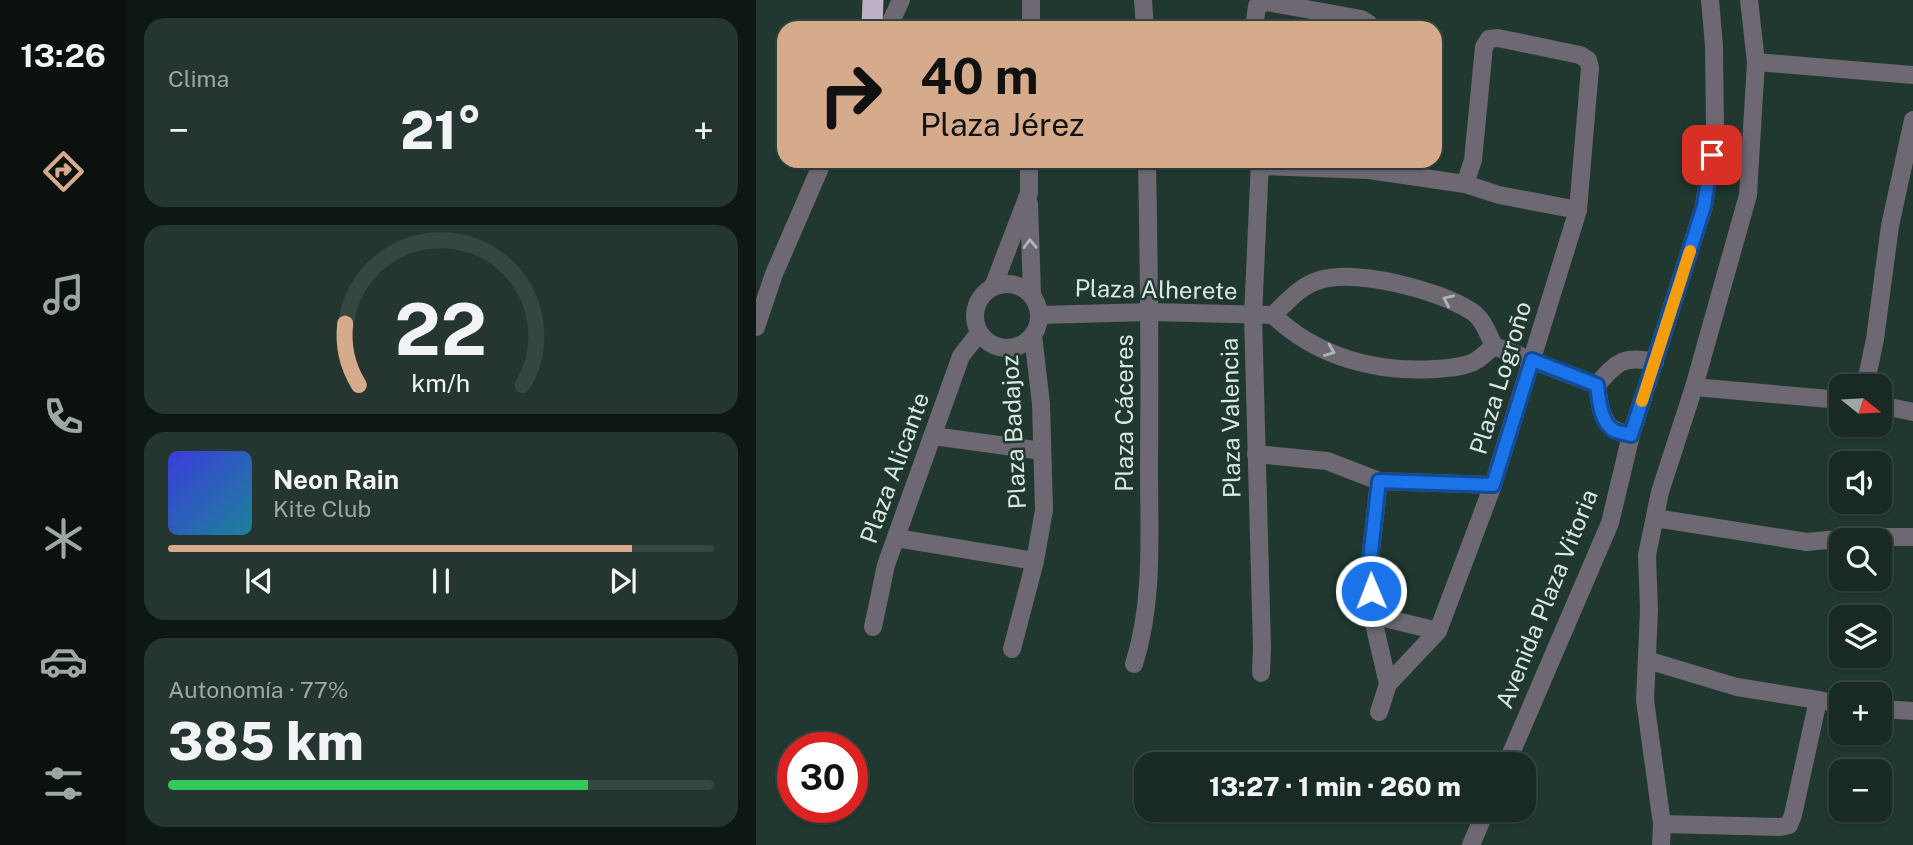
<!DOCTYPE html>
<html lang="es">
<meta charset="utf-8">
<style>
:root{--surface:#182a23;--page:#253630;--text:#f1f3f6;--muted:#9fa7a6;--line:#364641;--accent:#d6ab8b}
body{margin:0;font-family:"Public Sans",sans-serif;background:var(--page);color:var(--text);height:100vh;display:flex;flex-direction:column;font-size:26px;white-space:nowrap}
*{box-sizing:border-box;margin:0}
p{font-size:23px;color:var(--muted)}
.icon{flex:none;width:38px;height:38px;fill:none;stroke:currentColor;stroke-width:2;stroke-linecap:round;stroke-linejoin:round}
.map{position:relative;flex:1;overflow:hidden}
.details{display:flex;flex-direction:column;gap:18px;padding:18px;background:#0d1713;width:630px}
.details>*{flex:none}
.top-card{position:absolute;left:21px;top:21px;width:665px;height:147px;border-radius:21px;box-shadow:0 2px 5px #0004,0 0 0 2px var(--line);background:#d6ab8b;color:#111;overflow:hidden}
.needle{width:46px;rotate:108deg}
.tools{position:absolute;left:1073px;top:374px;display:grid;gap:14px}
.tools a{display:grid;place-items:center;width:63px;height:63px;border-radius:14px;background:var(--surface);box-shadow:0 2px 5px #0004,0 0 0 2px var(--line);font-size:35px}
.speed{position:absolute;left:21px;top:732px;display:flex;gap:14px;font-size:35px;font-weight:700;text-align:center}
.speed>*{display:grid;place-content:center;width:91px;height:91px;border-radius:50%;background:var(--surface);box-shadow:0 2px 5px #0004,0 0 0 2px var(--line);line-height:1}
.speed .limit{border:10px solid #d22;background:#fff;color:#111}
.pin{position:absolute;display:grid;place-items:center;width:60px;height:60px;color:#fff;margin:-30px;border-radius:14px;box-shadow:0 4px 10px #0006}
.me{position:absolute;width:77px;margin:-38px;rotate:359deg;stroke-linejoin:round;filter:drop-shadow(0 0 5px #0008)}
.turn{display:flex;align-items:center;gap:24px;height:147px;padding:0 28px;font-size:32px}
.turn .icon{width:91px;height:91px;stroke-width:2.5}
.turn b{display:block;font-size:49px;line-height:60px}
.big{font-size:52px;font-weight:800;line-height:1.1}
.details .tile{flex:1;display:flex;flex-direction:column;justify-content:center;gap:10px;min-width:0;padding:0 24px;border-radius:21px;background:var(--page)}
.details .dial{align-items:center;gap:0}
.dial svg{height:182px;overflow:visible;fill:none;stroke:var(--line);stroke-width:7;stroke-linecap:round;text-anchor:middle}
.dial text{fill:var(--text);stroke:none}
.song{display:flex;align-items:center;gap:21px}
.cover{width:84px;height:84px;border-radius:10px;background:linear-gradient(135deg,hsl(240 70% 55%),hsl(190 70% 35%))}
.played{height:7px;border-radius:4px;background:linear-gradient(90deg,var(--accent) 85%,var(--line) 85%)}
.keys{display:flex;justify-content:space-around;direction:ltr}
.heat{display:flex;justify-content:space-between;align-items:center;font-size:38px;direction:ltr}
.charge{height:10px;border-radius:5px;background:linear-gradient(90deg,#34c759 77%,var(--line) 0)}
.trip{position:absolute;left:378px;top:752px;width:402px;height:70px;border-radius:21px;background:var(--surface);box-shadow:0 2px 5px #0004,0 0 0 2px var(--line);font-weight:800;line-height:70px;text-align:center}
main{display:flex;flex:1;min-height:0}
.tabs{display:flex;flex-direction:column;width:126px;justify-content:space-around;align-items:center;background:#0a110e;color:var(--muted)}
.tabs .icon{width:49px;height:49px}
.tabs .active{color:var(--accent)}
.tabs b{font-size:32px;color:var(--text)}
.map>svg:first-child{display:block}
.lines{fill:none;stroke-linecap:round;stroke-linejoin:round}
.minor{stroke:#6d6872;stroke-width:18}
.highway{stroke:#beb1c8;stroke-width:21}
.oneway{stroke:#aeb5b5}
.route-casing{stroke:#114b97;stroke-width:18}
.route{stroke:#1a73e8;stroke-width:12}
.slow{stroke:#f59e0b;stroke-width:12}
.labels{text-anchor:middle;stroke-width:5;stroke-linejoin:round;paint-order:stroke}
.street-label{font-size:24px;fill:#dae8e2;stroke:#20382f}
</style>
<main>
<nav class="tabs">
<b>13:26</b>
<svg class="icon active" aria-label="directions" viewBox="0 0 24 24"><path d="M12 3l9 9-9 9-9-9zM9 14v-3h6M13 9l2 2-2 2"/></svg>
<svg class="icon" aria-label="music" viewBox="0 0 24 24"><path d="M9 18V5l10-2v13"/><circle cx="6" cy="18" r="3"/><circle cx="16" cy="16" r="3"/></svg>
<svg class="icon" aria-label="phone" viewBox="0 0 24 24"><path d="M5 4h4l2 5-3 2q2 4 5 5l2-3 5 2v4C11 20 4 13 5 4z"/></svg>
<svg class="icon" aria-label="climate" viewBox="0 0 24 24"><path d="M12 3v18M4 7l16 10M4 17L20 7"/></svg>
<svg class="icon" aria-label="car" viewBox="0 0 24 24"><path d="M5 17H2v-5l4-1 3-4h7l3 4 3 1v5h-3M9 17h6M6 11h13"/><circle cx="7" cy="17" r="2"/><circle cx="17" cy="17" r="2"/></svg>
<svg class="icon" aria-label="filters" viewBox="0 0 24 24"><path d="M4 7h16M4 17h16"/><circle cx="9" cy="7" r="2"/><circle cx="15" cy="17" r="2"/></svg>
</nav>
<section class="details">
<div class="tile"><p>Clima</p>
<div class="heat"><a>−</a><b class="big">21°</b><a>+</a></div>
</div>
<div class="tile dial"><svg viewBox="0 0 100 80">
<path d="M14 69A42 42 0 1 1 86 69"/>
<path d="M14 69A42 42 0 0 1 8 42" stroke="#d6ab8b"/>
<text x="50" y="56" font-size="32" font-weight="700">22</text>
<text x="50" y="72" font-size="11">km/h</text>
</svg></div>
<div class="tile">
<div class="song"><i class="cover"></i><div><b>Neon Rain</b><p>Kite Club</p></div></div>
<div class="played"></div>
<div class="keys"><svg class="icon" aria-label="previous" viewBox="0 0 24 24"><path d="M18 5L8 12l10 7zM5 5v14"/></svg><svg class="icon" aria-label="pause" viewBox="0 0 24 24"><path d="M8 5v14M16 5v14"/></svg><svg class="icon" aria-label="next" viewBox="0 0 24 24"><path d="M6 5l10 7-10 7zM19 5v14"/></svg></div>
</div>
<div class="tile"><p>Autonomía · 77%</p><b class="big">385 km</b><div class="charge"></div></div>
</section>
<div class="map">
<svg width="1157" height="845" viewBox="0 0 1157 845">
<rect width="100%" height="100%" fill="#20382f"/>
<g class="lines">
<!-- minor -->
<g class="minor">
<path d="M387,0L389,28"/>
<path d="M132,28L145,0"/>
<path d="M275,28V0"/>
<path d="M498,28L501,6L511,2L605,19L612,23L613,28"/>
<path d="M1000,62L1157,75"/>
<path d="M504,161L497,316L506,648L505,673"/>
<path d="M504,166L613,170L709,184L743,195L822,210"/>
<path d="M273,203L276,295"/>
<circle cx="251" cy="316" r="32"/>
<path d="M237,287L273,193V161"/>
<path d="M283,315L394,312L517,315C531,302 545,285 564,280C601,269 683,290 715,311C727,318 732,334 738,346L841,385"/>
<path d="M517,315C560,357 621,373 679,369C693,368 710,367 721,360C727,356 732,351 738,346"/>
<path d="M0,327L18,274L67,161"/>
<path d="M938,387L1085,400"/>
<path d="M1109,387L1119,339L1134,226L1157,120"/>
<path d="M1124,405L1157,412"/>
<path d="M875,435C870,434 862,432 857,429C844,420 843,399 841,385C860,362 868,355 899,362"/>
<path d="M177,436L286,451"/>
<path d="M500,454L571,461L623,481L737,485"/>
<path d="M623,481L613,568L616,615L632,684L623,712"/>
<path d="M899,518L1051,542L1102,537H1157"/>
<path d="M140,538L279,561"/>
<path d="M616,615L682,631"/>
<path d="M117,627L130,565L205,356L223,333"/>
<path d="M256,649L279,561L288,510L285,404L277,335"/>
<path d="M891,660L981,687L1062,700"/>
<path d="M378,664C398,601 393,534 393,469C394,366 393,264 391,161"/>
<path d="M632,684L682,631L737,485L822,210L834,68L832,60L824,55L742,38L733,39L728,47L717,160L709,184"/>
<path d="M1124,709L1157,711"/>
<path d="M750,765L854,523L875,435L948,206L959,130L958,46L954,0"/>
<path d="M906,824L1024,827L1033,825L1037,815L1062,700L1085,704"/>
<path d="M715,845L730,810"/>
<path d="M905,845L906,824L889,700L893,610L891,555L904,492L938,387L992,195L1000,62L993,0"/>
</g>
<!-- highway -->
<path class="highway" d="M116,28L117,0"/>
</g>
<!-- one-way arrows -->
<defs><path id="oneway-chevron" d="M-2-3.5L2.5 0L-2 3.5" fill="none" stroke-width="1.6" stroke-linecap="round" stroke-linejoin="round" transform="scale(1.75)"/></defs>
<g class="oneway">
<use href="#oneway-chevron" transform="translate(274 244) rotate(-92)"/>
<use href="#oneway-chevron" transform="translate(692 300) rotate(-156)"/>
<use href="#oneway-chevron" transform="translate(574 351) rotate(22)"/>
</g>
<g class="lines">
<defs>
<path id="route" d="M615,591L613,568L623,481L737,485L776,360L841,385C843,399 844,421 857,430C862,432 870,434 875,435L948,206L956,155"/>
</defs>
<!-- route casing -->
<use href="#route" class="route-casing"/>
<!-- route -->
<use href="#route" class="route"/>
<!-- slow -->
<path class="slow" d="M886,401L934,251"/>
</g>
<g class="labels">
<!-- street labels -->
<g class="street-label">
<text transform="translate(400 290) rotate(1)" y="8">Plaza Alherete</text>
<text transform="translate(745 378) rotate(-73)" y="8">Plaza Logroño</text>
<text transform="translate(369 413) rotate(-90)" y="8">Plaza Cáceres</text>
<text transform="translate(475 418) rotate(-91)" y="8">Plaza Valencia</text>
<text transform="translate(258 432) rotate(-93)" y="8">Plaza Badajoz</text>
<text transform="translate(139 468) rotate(-70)" y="8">Plaza Alicante</text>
<text transform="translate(791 599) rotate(-68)" y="8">Avenida Plaza Vitoria</text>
</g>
</g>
</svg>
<div class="tools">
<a><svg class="needle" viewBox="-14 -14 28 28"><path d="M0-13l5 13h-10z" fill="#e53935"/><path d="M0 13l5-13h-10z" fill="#9fa7a6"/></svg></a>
<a><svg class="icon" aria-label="sound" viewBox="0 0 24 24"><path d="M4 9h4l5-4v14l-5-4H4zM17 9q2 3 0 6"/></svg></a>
<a><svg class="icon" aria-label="search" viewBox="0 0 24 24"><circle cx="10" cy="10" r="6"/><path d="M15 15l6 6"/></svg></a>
<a><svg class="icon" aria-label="layers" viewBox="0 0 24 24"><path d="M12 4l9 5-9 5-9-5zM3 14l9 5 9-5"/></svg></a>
<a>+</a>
<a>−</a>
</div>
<div class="speed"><div class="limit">30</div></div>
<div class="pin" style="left:956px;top:155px;background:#d93025"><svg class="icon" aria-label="arrive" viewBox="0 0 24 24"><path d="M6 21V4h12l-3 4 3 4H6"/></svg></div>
<svg class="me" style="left:615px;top:591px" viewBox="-20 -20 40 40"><circle r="17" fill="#1a73e8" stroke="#fff" stroke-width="3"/><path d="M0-11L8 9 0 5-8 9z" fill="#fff"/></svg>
<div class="trip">13:27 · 1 min · 260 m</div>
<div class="top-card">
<div class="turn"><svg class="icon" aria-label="right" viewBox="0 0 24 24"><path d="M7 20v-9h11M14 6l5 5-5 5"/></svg><div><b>40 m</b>Plaza Jérez</div></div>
</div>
</div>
</main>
